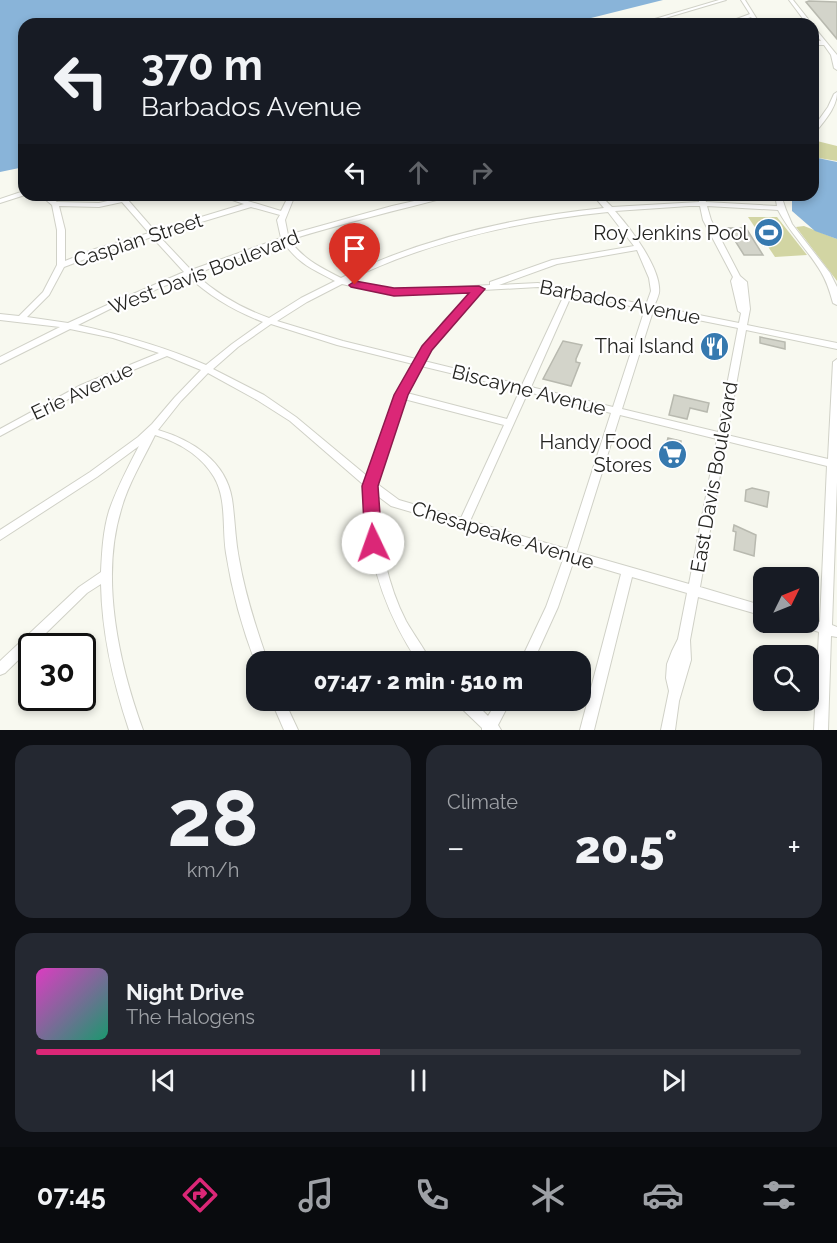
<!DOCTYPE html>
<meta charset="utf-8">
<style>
:root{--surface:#171b24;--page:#242831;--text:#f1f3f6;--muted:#9ea1a6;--line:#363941;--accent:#db2777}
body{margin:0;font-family:Raleway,sans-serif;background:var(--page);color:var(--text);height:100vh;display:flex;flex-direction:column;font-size:22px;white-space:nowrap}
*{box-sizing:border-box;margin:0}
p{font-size:20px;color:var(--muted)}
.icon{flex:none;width:33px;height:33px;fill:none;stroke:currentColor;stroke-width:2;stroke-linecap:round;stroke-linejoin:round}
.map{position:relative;height:730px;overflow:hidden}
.drawer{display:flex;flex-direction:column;gap:15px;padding:15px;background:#0d0f14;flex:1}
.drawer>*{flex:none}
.top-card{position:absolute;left:18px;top:18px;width:801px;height:183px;border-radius:18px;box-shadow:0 3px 9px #0003;background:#171b24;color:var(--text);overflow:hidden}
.needle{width:39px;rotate:47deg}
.buttons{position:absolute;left:753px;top:567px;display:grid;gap:12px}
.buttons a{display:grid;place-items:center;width:66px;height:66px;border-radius:12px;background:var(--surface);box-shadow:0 3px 9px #0003;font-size:30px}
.speed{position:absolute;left:18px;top:633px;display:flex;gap:12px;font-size:30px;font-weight:700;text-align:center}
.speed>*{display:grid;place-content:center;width:78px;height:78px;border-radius:50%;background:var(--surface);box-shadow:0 3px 9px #0003;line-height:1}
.speed .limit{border:3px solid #111;border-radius:9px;background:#fff;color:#111}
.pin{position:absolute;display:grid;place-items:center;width:51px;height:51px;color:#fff;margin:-62px -26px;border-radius:50% 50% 50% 0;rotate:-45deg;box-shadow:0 0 6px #0007}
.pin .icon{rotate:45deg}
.me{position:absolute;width:66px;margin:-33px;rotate:357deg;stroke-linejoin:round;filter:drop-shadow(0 0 4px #0008)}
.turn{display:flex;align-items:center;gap:21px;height:126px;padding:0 24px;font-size:27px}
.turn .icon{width:78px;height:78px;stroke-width:2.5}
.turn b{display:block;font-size:42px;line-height:51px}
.lanes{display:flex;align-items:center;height:57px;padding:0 24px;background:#0003;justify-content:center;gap:30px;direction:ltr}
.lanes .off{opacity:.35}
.big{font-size:45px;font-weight:800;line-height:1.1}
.drawer .tile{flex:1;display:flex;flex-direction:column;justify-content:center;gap:9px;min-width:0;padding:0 21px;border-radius:18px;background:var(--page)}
.drawer .dial{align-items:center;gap:0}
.dial b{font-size:78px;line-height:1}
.song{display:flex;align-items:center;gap:18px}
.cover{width:72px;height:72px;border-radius:9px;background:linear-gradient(135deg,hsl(310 70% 55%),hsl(160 70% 35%))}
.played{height:6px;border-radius:3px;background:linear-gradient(90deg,var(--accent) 45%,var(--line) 45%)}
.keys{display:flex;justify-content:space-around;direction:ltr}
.heat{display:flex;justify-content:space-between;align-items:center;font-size:33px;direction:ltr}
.drawer .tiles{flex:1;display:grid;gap:15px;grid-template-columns:1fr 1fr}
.tile:last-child{grid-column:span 2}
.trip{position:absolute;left:246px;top:651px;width:345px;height:60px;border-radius:18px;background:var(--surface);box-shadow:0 3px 9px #0003;font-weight:800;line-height:60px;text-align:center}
.tabs{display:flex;height:96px;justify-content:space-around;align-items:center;background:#090b0e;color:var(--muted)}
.tabs .icon{width:42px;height:42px}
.tabs .current{color:var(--accent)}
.tabs b{font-size:27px;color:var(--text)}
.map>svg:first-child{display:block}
.green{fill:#d2d5a3}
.water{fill:#89b4d9}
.building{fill:#d3d4ca;stroke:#b8b9af;stroke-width:1.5}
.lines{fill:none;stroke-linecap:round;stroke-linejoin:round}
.minor-casing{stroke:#d0d1c7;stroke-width:2}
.minor{fill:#fff;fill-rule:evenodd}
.route{fill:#db2777;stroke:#8e194d;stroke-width:1.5}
.labels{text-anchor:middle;stroke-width:4.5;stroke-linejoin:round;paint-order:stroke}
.poi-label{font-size:20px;fill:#252522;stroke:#fff;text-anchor:end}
.street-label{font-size:20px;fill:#252522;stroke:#fff}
</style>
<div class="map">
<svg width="837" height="730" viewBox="0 0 837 730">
<rect width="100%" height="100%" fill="#f8f9f0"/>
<!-- green -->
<g class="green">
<path d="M813,140L837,146V161L813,157Z"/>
<path d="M748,217H777L807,255L775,257Z"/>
<path d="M804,226L837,239V281L796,227Z"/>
</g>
<!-- water -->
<g class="water">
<path d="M0,0H663L567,24H24V167L0,172Z"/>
<path d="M813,157L837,162V239L815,231L792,211V195H813Z"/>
</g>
<!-- building -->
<g class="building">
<path d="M809,1L837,2V39L806,2Z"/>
<path d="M727,228H746L763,255H744Z"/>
<path d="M760,337L785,342V349L760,343Z"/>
<path d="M563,341L582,345L576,359V362L580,363L571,386L543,379Z"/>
<path d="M674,395L709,403L707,412L690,408L687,419L669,415Z"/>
<path d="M668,438L681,441L680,448L683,449L679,464L662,460Z"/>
<path d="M752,488L769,492L767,507L745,501L746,490Z"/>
<path d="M734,525L756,535L754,556L734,550L736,532L733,531Z"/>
</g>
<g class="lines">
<defs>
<g id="minor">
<path d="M719,0H726L645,24H638Z"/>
<path d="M741,0H745L760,24H756L751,17L730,24H723L750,14Z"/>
<path d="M789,0H793L812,24H807Z"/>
<path d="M813,26L837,55V70L834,68L831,55L824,45H813V41H821L813,30Z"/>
<path d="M837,92C837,108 824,121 815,133L813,134V128L828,107L834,94Z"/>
<path d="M24,191L25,195L0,203V199Z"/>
<path d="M40,195H47L57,202L99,203L133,195H145L128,200L155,231L244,204L218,195H228L281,211L289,195H295L285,220L288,235L392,206L441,195H453L452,196C398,210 343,223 289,240C306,261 318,266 341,278C421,238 516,217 604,208L593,195H600L612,207L699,202L698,195H704L706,202L777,206L775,195H781L786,210L792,224L830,273L837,287V305L833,303C830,292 827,282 821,272C808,250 790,233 778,210L707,206L711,220L740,276L747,282L750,309L747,325L837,343V349L746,330L727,435L828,459L833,362L837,359V482L832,625L837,627V637L831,636L828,730H814L819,632L800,626L798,622H808V618L820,622L827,466L726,441L700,587L764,606V616L698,597L690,640L691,660L679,701L675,730H661L669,691L666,678L667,664L672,651L678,639L687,593L632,577L594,730H580L621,574L574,560L558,607L533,662H520L546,607L564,557L391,506L375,494C379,538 386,582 406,621C414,635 424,648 431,662H418C389,618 371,571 367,519C366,508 364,497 365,486L290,421L257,400L208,373L181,401L158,430C192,440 226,461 232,499C235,519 235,539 239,559C245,594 256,628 268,662H256V664C242,628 232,591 226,553C222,528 227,499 214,477C201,455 178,442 155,435C143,460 128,484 121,510C100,579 119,664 143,730H129C113,682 102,635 101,584L87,593L5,673L0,675V661L79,587L101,572C102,552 103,531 109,511C117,488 128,467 139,446L97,477L0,540V530L90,472L138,437L152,424L175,397L201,370L167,356L87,389L0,436V429L81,385L159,353L113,338L70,329L0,364V357L60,327L0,320V314L19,316L43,292L57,265V230L52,205ZM122,202L149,233L95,249L65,261V230L59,206L99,207ZM689,206H700L703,220L733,277L731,281L738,311L741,313L739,323L654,306C656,302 658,297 659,293C662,269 630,228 615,211ZM251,207L280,215L277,220L281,238L191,270L158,235ZM608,212L634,246L552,260L490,282V285L408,290L383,289L349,280C428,241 521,221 608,212ZM152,237L184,272L105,306L68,323L27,317L49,295L64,267L101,253ZM283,242C300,265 311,268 335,281L301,298L269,318C241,308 217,294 195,274ZM637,250L649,278L651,291L646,305L574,290L570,288H567L538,283L499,285L557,264ZM188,276C210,297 235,311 263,322L232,344L206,365C165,347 122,335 78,325L110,309ZM342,284L383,293L408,294L473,291L443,322L416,359L343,341L277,321L307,302ZM538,287L565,293L522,385L424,361L449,326L483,290ZM572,294L645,309L613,407L531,387ZM653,311L738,328L718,432L622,409ZM271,324L337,345L413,364L392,406L367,476L296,417L264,395L213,369L238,347ZM421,366L520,390L507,419L407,393ZM528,392L611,413L567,549L470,521ZM404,399L504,425L461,518L399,500L376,483L393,428ZM620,415L717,439L689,584L577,552Z"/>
<path d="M271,700H284L298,730H284Z"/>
<path d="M456,700H472L488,716L498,700H511L498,725L501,730H482V728L457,704Z"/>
</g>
</defs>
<!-- minor casing -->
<use href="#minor" class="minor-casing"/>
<!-- minor -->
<use href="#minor" class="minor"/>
</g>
<!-- route -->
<path class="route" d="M355,281L394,288L479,286L485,289L432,350L408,395L378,486L382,543L379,548L373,550L367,548L365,543L362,486L394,395L422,346L469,293L394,296L351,287L349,285Z"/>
<!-- icons -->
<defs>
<symbol id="stadium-disc" viewBox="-11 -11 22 22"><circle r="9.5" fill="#3679af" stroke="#fff"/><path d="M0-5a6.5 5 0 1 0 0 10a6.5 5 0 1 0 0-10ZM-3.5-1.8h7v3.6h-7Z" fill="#fff"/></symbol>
<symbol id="restaurant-disc" viewBox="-11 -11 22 22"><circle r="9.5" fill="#3679af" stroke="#fff"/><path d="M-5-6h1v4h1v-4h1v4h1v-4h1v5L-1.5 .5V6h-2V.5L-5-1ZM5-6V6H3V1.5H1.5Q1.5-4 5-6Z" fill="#fff"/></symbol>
<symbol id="supermarket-disc" viewBox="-11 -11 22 22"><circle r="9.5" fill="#3679af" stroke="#fff"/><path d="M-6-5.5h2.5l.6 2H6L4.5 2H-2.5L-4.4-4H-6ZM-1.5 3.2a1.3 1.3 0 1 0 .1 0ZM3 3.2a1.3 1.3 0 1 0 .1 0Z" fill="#fff"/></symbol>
</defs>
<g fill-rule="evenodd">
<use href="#stadium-disc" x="752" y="216" width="33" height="33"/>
<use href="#restaurant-disc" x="698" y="330" width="33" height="33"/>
<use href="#supermarket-disc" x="656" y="438" width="33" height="33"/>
</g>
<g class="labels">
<!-- poi labels -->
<g class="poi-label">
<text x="748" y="240">Roy Jenkins Pool</text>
<text x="694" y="353">Thai Island</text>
<text x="652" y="449">Handy Food<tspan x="652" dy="23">Stores</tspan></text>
</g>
<!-- street labels -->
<g class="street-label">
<text transform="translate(138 240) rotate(-18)" y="7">Caspian Street</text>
<text transform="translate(204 272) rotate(-21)" y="7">West Davis Boulevard</text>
<text transform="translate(620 302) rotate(11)" y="7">Barbados Avenue</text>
<text transform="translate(529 390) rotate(14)" y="7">Biscayne Avenue</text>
<text transform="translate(82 391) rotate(-25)" y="7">Erie Avenue</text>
<text transform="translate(714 477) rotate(-80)" y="7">East Davis Boulevard</text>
<text transform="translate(503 535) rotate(17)" y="7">Chesapeake Avenue</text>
</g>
</g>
</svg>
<div class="buttons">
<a><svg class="needle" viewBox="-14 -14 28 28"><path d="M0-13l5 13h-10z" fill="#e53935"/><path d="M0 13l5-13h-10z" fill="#9ea1a6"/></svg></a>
<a><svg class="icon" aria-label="search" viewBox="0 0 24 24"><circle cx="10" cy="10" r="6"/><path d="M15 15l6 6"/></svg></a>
</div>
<div class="speed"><div class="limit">30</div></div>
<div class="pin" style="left:355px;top:285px;background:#d93025"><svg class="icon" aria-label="arrive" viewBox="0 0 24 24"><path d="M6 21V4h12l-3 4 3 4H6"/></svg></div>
<svg class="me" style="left:373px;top:543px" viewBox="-20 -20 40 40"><circle r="19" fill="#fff"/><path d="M0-13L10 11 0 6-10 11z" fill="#db2777"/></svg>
<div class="trip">07:47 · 2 min · 510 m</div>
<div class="top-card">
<div class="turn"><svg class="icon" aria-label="left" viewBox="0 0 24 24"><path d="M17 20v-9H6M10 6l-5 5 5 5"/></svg><div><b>370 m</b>Barbados Avenue</div></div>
<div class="lanes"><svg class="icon" aria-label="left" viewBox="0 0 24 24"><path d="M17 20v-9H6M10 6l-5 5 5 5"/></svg><svg class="icon off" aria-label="ahead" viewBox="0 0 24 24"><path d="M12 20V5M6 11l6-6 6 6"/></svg><svg class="icon off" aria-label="right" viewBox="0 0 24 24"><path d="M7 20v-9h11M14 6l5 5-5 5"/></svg></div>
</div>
</div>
<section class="drawer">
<div class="tiles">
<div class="tile dial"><b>28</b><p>km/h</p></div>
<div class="tile"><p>Climate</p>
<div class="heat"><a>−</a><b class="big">20.5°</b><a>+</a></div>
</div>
<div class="tile">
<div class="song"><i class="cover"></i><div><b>Night Drive</b><p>The Halogens</p></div></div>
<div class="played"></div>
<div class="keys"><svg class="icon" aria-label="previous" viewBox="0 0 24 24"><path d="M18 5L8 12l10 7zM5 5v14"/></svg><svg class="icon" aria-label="pause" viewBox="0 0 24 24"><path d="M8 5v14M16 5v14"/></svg><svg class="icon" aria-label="next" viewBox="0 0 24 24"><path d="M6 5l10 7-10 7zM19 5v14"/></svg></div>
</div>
</div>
</section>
<nav class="tabs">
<b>07:45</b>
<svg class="icon current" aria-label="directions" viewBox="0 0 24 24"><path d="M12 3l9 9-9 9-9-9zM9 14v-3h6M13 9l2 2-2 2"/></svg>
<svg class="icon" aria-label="music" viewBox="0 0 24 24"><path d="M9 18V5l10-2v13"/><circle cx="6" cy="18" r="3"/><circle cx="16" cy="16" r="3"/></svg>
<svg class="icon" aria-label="phone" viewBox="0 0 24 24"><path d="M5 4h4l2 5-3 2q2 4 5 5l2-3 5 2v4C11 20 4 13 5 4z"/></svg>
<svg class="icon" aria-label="climate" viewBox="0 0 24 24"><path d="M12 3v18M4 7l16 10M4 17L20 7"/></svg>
<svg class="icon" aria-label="car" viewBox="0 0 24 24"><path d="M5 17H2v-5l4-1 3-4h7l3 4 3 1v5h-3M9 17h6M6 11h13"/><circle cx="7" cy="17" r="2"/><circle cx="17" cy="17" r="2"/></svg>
<svg class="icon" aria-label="filters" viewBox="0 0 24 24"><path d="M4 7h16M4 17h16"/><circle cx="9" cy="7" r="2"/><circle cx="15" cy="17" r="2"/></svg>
</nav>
